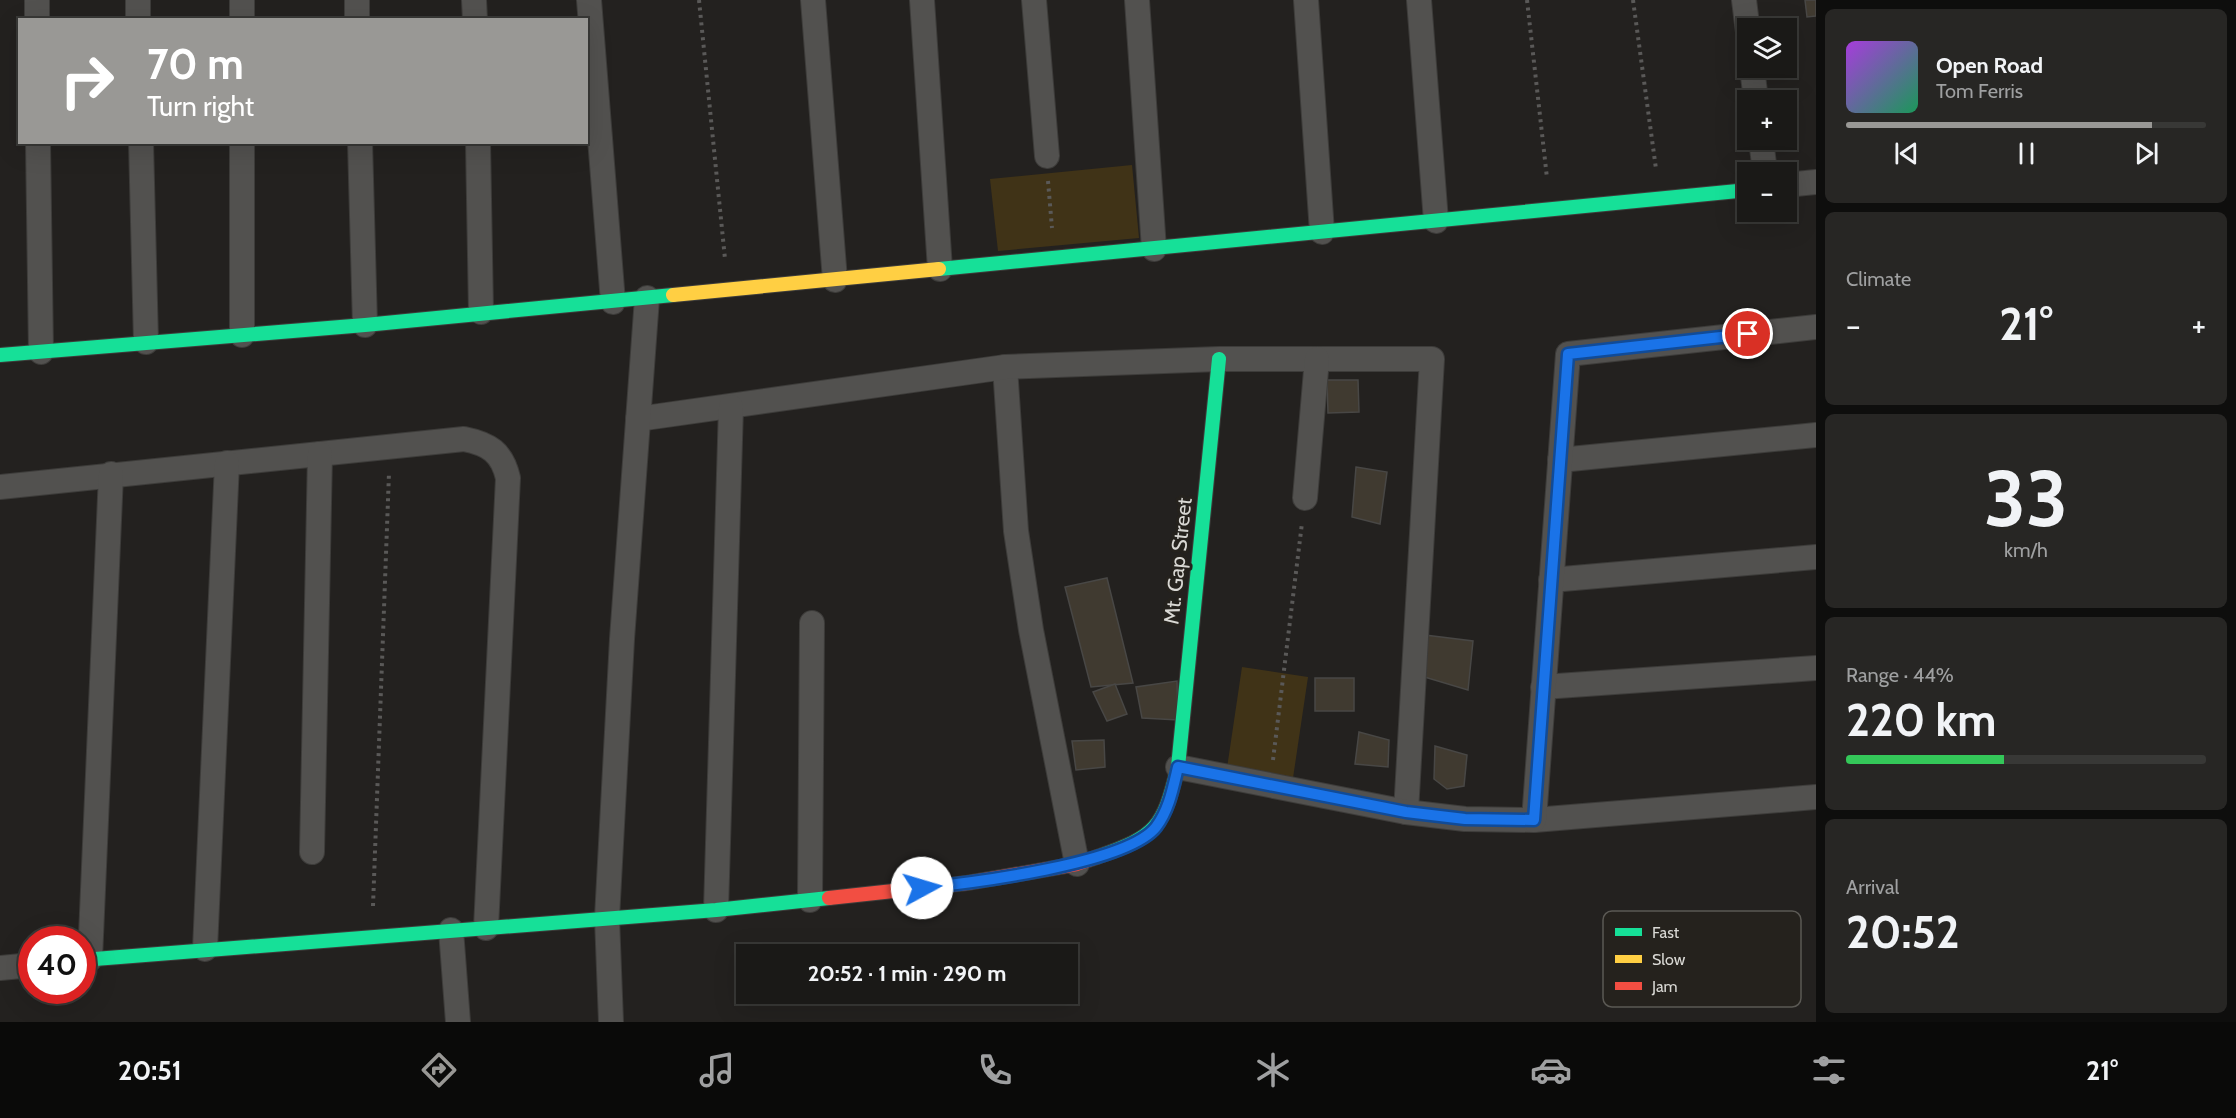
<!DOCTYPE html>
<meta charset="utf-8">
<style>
:root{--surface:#1a1917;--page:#272624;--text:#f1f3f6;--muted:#9fa0a1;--line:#383836;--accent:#999895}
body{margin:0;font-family:Cabin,sans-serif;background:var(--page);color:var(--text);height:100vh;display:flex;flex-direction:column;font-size:22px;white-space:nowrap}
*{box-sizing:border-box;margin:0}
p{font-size:20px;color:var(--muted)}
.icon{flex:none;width:33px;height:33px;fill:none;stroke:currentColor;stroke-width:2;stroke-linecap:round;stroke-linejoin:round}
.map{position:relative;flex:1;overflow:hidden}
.drawer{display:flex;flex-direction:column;gap:9px;padding:9px;background:#0e0e0d;width:420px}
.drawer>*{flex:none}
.hud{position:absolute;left:18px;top:18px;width:570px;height:126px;border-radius:0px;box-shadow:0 6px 24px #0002,0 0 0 2px var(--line);background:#999895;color:#fff;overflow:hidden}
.controls{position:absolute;left:1737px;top:18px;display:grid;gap:12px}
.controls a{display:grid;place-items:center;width:60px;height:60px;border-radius:0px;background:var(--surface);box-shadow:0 6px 24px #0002,0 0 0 2px var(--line);font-size:30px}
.speed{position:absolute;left:18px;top:926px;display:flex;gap:12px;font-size:30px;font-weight:700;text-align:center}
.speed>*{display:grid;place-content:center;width:78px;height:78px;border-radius:50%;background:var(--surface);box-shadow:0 6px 24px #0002,0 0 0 2px var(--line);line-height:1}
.speed .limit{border:9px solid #d22;background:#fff;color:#111}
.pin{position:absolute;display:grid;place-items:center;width:51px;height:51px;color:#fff;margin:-26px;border:3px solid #fff;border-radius:50%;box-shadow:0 2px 6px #0007}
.me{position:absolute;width:66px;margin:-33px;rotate:84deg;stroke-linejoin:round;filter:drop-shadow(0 0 4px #0008)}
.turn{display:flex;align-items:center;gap:21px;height:126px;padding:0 30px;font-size:27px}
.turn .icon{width:78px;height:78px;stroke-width:2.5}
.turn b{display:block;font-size:42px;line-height:51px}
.big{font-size:45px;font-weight:700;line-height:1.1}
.drawer .card{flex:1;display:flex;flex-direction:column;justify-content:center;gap:9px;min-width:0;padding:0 21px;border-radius:9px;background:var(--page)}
.drawer .dial{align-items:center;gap:0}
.dial b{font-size:78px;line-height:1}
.song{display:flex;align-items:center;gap:18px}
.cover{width:72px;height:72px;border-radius:9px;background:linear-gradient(135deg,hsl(280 70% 55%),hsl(150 70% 35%))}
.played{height:6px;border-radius:3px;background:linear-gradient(90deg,var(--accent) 85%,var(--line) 85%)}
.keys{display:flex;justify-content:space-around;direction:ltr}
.heat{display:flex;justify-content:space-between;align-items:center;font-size:33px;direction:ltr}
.charge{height:9px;border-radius:4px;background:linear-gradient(90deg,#34c759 44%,var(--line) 0)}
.trip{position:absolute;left:736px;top:944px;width:342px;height:60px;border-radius:0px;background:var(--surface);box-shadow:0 6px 24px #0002,0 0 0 2px var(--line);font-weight:700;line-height:60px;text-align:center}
.dock{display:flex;height:96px;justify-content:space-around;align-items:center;background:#0a0a09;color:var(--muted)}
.dock .icon{width:42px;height:42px}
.dock .selected{color:var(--accent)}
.dock b{font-size:27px;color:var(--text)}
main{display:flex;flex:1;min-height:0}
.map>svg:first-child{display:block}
.green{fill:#403317}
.building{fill:#403a30;stroke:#484745;stroke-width:1.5}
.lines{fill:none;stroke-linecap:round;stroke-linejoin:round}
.street-casing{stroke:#3d3c3a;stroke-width:26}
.fast-casing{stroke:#3d3c3a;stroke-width:16}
.slow-casing{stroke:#3d3c3a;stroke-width:16}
.jam-casing{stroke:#3d3c3a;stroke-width:16}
.path{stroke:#5a5958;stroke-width:4;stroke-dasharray:3 4.5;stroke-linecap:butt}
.street{stroke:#52514f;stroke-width:24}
.fast{stroke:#16e098;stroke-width:14}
.slow{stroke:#ffcf43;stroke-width:14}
.jam{stroke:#f24e42;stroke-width:14}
.route-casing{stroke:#114b97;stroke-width:15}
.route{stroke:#1a73e8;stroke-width:10}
.labels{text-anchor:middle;stroke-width:6;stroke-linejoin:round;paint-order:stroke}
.street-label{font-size:21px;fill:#d9d8d4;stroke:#25221d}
.key{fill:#25221d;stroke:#5b5954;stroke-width:1.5}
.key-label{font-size:16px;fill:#d9d8d4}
</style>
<main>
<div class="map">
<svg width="1816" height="1022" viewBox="0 0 1816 1022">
<rect width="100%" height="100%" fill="#23211f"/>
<!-- green -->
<g class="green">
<path d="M1132,165L1139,238L998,251L990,179Z"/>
<path d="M1242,667L1308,677L1293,778L1227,768Z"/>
</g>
<!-- building -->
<g class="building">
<path d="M1805,0H1816V16L1807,17Z"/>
<path d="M1327,380H1358L1359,412L1328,413Z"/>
<path d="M1356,467L1387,472L1380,524L1352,517Z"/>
<path d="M1107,578L1133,683L1091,687L1065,587Z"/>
<path d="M1425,635L1473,641L1468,690L1421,676Z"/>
<rect x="1315" y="678" width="39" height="33"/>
<path d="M1177,681L1178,720L1142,718L1136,687Z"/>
<path d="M1115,684L1127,714L1107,721L1093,692Z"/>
<path d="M1359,732L1389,740L1388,767L1355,764Z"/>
<path d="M1104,740L1105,767L1076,770L1072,741Z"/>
<path d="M1435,746L1467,755L1464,786L1447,789L1434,779Z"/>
</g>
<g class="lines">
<defs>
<g id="street">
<path d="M37,0V20"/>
<path d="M138,0V20"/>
<path d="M357,0V20"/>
<path d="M474,0L475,20"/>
<path d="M589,0L613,302"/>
<path d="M813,0L835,280"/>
<path d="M922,0L940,269"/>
<path d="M1034,0L1047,156"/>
<path d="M1137,0L1154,249"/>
<path d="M1306,0L1322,232"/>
<path d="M1419,0L1436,221"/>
<path d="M1744,0L1748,32"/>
<path d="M242,20V0"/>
<path d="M1752,68L1756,100"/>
<path d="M1761,140L1765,172"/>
<path d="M38,142L41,352"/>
<path d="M141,142L146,342"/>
<path d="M360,142L365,325"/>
<path d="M478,142L481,312"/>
<path d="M1786,185L1816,182"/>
<path d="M242,335V142"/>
<path d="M1005,367L1016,531L1031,630L1077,864"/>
<path d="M638,419L1005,367L1219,359H1432L1406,812"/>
<path d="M1560,460L1816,435"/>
<path d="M0,487L464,439C489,444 502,452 508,478L486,928"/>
<path d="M1305,498L1317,359"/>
<path d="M1551,580L1816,557"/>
<path d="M1543,687L1816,668"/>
<path d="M1178,767L1406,812L1465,819L1534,820L1816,797"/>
<path d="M1534,820L1568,354L1816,327"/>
<path d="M312,852L320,454"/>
<path d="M810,900L812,623"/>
<path d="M716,910L731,407"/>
<path d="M451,930L458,1022"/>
<path d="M205,949L227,463"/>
<path d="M90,959L111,474"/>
<path d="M0,968L32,965"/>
<path d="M611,1022L607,918L622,639L647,298"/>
</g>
<g id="fast">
<path d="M939,269L1748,190"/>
<path d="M0,355L365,325L673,295"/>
<path d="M1097,857C1157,836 1163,828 1178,767L1219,359"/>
<path d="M82,960L716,910L829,898"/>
</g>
<path id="slow" d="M673,295L939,269"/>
<path id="jam" d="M829,898L967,883L1077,864L1097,857"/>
</defs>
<!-- street casing -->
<use href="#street" class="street-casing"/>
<!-- fast casing -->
<use href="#fast" class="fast-casing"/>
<!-- slow casing -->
<use href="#slow" class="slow-casing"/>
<!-- jam casing -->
<use href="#jam" class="jam-casing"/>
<!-- path -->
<g class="path">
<path d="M699,0L725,259"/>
<path d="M1527,0L1547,178"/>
<path d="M1633,0L1656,169"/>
<path d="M1048,181L1052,228"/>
<path d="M1273,760L1302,523"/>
<path d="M373,906L389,473"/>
</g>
<!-- street -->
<use href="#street" class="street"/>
<!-- fast -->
<use href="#fast" class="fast"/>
<!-- slow -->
<use href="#slow" class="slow"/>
<!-- jam -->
<use href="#jam" class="jam"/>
</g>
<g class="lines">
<defs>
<path id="route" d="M922,888C970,883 1127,864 1156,827C1169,810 1173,788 1178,767L1406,812L1465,819L1534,820L1568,354L1748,334"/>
</defs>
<!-- route casing -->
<use href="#route" class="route-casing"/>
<!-- route -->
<use href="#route" class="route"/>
</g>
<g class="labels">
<!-- street labels -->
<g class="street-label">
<text transform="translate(1178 561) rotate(-84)" y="7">Mt. Gap Street</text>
</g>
</g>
<!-- legend -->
<rect x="1603" y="911" width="198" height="96" rx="9" class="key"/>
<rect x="1615" y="928" width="27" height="8" fill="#16e098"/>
<rect x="1615" y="955" width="27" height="8" fill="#ffcf43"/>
<rect x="1615" y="982" width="27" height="8" fill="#f24e42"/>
<g class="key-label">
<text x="1652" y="938">Fast</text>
<text x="1652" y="965">Slow</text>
<text x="1652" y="992">Jam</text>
</g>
</svg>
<div class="controls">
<a><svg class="icon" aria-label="layers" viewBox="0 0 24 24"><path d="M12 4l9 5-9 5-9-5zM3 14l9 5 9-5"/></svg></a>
<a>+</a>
<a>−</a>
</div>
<div class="speed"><div class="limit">40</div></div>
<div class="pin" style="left:1748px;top:334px;background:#d93025"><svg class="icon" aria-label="arrive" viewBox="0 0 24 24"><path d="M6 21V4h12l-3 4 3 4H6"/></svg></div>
<svg class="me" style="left:922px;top:888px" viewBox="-20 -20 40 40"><circle r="19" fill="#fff"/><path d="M0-13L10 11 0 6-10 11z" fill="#1a73e8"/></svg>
<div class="trip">20:52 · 1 min · 290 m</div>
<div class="hud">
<div class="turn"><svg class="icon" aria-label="right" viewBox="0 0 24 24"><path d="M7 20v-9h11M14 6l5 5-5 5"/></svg><div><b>70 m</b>Turn right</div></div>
</div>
</div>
<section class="drawer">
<div class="card">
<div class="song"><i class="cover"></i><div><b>Open Road</b><p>Tom Ferris</p></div></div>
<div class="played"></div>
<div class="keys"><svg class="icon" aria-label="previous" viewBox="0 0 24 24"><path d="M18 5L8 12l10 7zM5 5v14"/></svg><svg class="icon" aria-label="pause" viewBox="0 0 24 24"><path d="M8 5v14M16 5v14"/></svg><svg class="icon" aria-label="next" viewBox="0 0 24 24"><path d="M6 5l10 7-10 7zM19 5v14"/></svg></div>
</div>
<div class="card"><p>Climate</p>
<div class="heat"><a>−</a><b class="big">21°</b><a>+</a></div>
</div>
<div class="card dial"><b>33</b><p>km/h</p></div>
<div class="card"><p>Range · 44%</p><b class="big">220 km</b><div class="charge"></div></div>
<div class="card"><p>Arrival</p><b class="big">20:52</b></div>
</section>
</main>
<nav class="dock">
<b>20:51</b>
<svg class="icon selected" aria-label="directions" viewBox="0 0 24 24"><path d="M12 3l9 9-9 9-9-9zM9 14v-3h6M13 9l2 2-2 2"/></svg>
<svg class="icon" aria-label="music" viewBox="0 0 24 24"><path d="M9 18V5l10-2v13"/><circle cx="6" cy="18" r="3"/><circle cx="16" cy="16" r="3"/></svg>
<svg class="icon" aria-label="phone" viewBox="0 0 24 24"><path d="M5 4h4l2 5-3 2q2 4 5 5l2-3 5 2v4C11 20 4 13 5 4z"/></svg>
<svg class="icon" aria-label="climate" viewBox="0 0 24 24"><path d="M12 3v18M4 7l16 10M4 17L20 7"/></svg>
<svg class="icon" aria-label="car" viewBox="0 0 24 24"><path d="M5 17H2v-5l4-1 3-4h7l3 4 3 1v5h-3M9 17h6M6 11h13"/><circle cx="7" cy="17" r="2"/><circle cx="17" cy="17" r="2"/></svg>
<svg class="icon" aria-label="filters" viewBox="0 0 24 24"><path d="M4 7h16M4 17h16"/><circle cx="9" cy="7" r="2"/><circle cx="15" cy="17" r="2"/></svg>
<b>21°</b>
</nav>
